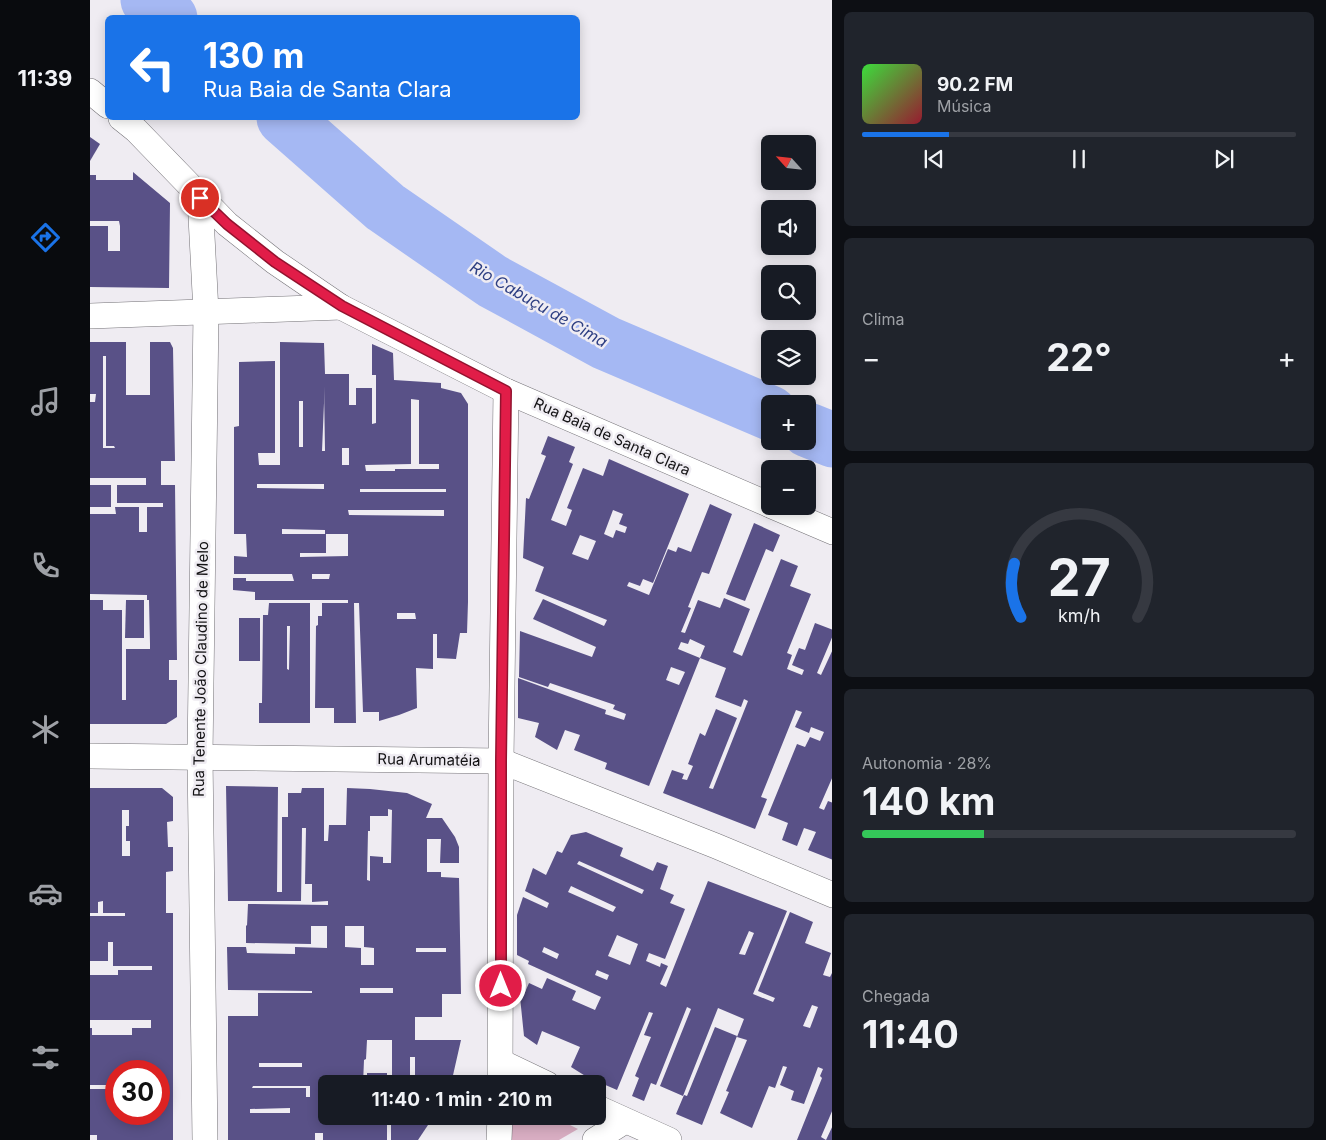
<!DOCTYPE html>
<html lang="pt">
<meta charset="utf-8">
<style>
:root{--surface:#171b24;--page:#20242c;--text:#f1f3f6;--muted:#9ea1a6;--line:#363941;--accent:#1a73e8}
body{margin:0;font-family:Inter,sans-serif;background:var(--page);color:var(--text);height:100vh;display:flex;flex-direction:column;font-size:19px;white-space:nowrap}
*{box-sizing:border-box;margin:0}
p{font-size:16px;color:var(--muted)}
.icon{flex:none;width:28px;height:28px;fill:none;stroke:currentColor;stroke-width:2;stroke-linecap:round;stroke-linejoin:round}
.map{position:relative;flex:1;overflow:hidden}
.side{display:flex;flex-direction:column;gap:12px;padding:12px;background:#0d0f14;width:494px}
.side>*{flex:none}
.banner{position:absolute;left:15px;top:15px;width:475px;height:105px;border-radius:8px;box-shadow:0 2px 12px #0003;background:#1a73e8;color:#fff;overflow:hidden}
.needle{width:32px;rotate:297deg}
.tools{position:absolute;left:671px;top:135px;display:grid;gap:10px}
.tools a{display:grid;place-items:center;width:55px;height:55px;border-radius:8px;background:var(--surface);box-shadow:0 2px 12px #0003;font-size:25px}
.speed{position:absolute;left:15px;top:1060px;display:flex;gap:10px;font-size:25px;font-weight:700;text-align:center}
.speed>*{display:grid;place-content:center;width:65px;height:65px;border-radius:50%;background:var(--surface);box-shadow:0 2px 12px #0003;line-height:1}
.speed .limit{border:8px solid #d22;background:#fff;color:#111}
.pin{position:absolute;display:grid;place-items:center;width:42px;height:42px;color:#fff;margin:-21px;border:2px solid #fff;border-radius:50%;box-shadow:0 1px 5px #0007}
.me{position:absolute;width:55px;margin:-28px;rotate:0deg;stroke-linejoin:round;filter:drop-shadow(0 0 4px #0008)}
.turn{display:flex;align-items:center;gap:18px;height:105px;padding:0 15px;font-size:22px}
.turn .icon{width:65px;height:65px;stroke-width:2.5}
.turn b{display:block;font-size:35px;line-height:42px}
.big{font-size:38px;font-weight:700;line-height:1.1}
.side .widget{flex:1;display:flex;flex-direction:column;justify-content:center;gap:8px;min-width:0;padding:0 18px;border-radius:8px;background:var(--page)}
.side .dial{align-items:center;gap:0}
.dial svg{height:130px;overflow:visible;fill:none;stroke:var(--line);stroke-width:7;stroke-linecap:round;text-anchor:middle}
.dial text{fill:var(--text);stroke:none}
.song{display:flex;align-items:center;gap:15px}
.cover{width:60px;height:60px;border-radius:8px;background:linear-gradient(135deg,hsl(120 70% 55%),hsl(350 70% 35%))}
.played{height:5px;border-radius:2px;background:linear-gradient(90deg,var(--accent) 20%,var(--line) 20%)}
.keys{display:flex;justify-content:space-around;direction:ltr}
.heat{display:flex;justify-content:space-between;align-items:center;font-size:28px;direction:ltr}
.charge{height:8px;border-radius:4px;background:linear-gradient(90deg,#34c759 28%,var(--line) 0)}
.trip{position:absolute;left:228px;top:1075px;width:288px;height:50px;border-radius:8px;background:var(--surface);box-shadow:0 2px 12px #0003;font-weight:700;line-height:50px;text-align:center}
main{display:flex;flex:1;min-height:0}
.tab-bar{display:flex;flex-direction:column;width:90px;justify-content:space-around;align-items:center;background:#090b0e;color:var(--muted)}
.tab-bar .icon{width:35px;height:35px}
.tab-bar .active{color:var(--accent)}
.tab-bar b{font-size:22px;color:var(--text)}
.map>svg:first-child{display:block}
.green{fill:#d8adc2}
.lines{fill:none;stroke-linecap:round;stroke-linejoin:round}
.river{stroke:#a5b8f3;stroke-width:55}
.building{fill:#595187;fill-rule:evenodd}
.minor-casing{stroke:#747277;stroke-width:26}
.minor{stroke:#fff;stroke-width:25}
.route-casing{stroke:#92132f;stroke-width:12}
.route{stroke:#e11d48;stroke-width:9}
.labels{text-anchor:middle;stroke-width:5;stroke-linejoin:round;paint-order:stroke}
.street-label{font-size:15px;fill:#131214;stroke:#efecf2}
.water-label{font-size:16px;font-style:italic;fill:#2d3e82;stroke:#efecf2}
</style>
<main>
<nav class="tab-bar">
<b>11:39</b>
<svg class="icon active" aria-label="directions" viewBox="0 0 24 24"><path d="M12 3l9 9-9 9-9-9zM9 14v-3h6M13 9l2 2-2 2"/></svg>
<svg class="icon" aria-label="music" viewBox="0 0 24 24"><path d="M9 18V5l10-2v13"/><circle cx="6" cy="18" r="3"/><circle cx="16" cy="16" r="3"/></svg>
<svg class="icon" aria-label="phone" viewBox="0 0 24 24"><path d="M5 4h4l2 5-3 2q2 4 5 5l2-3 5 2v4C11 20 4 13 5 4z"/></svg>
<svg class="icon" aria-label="climate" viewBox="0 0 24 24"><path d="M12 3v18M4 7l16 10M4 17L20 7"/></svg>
<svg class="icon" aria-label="car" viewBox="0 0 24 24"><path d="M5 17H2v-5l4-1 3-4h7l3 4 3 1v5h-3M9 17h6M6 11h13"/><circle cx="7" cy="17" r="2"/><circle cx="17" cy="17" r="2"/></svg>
<svg class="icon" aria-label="filters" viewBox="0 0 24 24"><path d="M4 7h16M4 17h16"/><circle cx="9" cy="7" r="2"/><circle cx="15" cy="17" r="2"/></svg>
</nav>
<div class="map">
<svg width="743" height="1140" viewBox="0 0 743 1140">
<rect width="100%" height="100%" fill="#efecf2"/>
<!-- green -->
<path class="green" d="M410,1116H462L488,1129L469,1140H411Z"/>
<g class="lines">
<!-- river -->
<g class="river">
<path d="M58,0L80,18"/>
<path d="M194,118L295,207L402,281L516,343L680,413"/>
<path d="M718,430L743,440"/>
</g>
</g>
<!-- building -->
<g class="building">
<path d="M0,137L10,144L0,161Z"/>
<path d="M43,172L80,203L79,288L0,287V226H18V251H30V226L29,221H0V175H6V180H43Z"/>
<path d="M0,342H36V395H60V342H80L83,348L85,461H71V485H85L87,660H79V680H87V717L76,724H0V600H13V610H32V700H36V649H60V644L59,600H57V595L0,594V514H26L25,507H49V532H57V507H73V503H27V485H56V478H0V402H5L6,394H0ZM13,356H16V446H24L25,448H13Z"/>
<path d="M190,342L234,343L235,374H259V405H266V388H282V424L286,423V375H282V344L303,353L304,380L351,383V388L371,393L378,404V602L377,633H370L366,659L347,658V634H343V669L326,668L327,708L309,715L289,721V712H273L269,603H264L266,723H244V708H225L226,626L228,625V616H232V603H258V600H165V592L143,590V578H156V581H204L202,574H144V556L157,557L156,534H144V427L149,426V362L185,361V453H168L169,465H190ZM234,386L235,451H232L234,403ZM321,399L329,400V464H349V469H305V471H276L275,465L321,464ZM209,401H213V447H209ZM252,448H259V465H252ZM167,484H234V489L167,488ZM270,489H356V492H270ZM258,510H354V516L259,515ZM192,529L235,530V534H192ZM236,534H258V556L210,557V553H236ZM222,574H240L239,579H222ZM307,613H325L326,619H307Z"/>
<path d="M458,436L485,447L479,462L483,464L461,520L476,526L482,510L477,508L493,468L513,476L519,459L599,494L563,583L553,579L550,586L539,582L537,586L559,595L578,549L586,552L588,547L601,552L620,504L642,514L619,574L612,572L598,607L601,608L591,632L595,633L608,600L630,608L634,598L660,609L643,652L652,656L691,559L708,566L700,586L721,594L697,653L702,655L697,669L712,675L714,670L702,665L709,648L715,650L725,623L743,630V635L727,673L731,675L743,649V776L729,808L734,810L738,801L743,803V860L718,850L726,832L714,828L707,846L692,840L698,823L678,815L707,744L715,747L720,737L730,741L734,732L721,727L719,733L705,727L712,712L706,710L671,797L677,799L665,829L573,793L582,770L594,774L592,779L597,780L603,766L598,764L610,733L615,736L626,709L647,718L619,788L623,789L658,701L654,699L651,707L625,697L636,668L610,658L615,646L600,639L598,644L591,642L588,649L610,658L559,786L515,769L517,763L484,750L490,735L475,730L467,750L445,737L449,723L428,718V678L516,710L515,714L534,720L536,714L523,709L525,705L460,683L458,687L429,677L430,631L502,657L506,647L443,619L453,599L514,626L517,620L445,591L454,567L433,558L436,498L439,499L456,456L451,454ZM523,510L533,514L529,524L537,527L535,533L526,530L523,538L514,534ZM490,535L506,541L498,560L482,554ZM581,667L595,672L589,685L576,680Z"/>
<rect x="0" y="485" width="21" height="22"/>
<path d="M664,523L690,535L683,552L676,549L655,601L636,594Z"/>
<path d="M36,600H54V638H35Z"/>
<path d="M179,603H220V723H169V703H172L173,615H178ZM197,626H200L199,670L197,669Z"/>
<rect x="149" y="618" width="21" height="43"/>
<path d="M136,786L188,787L187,892H192V817H198V793H211L212,788H234V841H238L239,825H256L257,788L280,789L317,793L342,804L336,818H352L365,837L369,847V863H350L351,839H337V872H351V877L369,878L371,994H352V1017H325V1040H371L361,1084H325V1057H320V1084H302V1040H277L276,1059L274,1060L273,1084H236V1116H297V1140H233V1133H225V1140H138V1016H168V993H222V991L138,990L137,947H156L157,953L205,954V947L237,948V926H221V944L156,943V925L157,926L158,904L238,905V901L222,902V884H215L216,828H212L211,901H138ZM298,809L302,810L301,863H293V857L280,856V881L277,880L278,831H280V816H298ZM255,926H274V947L284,948V965H271V948L255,947ZM326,948H356V952H326ZM270,988H303V993H270ZM169,1063H212V1067H169ZM163,1086H220V1097H216V1088H162ZM200,1108V1113H160V1109Z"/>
<path d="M0,788H72L83,797V821L77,822L78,847H83V871L76,872V913H83V1140H7V1135H0V1089H26V1114H69V1071H26V1085H0V1028H2V1035H42V1028H61V1020H0V975H28V970H62V966H23V942H18V961H0V916H35V913H13V901L8,902V913H0ZM32,810H39V826H36V841H40V856H32Z"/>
<path d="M496,832L533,848L530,856L563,871L567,862L578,866L570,889L584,895L580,903L595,909L575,959L559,953L556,961L570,967L571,963L578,966L570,984L576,987L618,881L697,911L663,994L683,1002L685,998L668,991L700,912L723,922L715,943L741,953L733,975L740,977L743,971V1109L731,1137L736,1140L743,1125V1140H707L732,1078L730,1076L733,1069L728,1067L714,1104L701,1100L704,1091L690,1085L697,1067L693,1066L685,1088L679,1086L662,1128L630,1113L639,1092L636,1091L657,1040L647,1037L654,1019L628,1008L593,1096L570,1086L601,1009L597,1007L566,1085L561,1083L554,1101L542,1096L549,1078L545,1076L561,1037L554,1035L563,1013L559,1012L527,1090L497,1077L481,1067L490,1047L452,1031L447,1045L434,1036L430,997L432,999L439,983L452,989L457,978L486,991L482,1000L505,1010L511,997L438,964L439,961L427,955V915L433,897L457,908L459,903L435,891L443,868L456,875L467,851L472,853L481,835ZM489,861L554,890L552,894L487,864ZM481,886L526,907L523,912L478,892ZM659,931L664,933L655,955L649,954ZM527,935L548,944L540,965L518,956ZM454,947L469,954L467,959L452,952ZM507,970L519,975L517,980L505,975ZM722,1005L728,1007L720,1028L713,1026Z"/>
<path d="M625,1027L647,1036L612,1125L586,1114L594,1095L597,1096Z"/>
<rect x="277" y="1073" width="20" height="11"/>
<path d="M301,1116H344L328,1140H301Z"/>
</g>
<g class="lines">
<defs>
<g id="minor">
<path d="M0,91L18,106"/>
<path d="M31,118L46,130L137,224L185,262L251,307L416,391L680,505"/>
<path d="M110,198L116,312L110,756L115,1140"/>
<path d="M0,316L251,307"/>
<path d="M682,506L743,532"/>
<path d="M0,756L411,761L626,846L743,895"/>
<path d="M411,1062L457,1084"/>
<path d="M410,1084L411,761L416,391"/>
<path d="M506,1107L579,1140"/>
<path d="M409,1140L410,1116"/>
<path d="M505,1140L535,1121"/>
</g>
</defs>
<!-- minor casing -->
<use href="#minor" class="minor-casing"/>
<!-- minor -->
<use href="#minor" class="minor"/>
</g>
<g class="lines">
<defs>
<path id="route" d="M110,198L137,224L185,262L252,306L416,391L411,761V986"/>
</defs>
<!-- route casing -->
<use href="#route" class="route-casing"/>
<!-- route -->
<use href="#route" class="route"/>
</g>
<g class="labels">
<!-- street labels -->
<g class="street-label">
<text transform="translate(522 437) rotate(24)" y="5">Rua Baia de Santa Clara</text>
<text transform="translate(111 669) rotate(-89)" y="5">Rua Tenente João Claudino de Melo</text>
<text transform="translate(339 760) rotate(1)" y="5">Rua Arumatéia</text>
</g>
<!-- water labels -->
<g class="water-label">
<text transform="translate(449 304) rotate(30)" y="6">Rio Cabuçu de Cima</text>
</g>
</g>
</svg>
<div class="tools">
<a><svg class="needle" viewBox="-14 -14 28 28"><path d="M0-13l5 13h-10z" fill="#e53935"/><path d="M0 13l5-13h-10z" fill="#9ea1a6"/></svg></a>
<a><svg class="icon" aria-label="sound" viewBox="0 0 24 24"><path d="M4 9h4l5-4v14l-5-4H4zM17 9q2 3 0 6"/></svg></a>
<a><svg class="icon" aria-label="search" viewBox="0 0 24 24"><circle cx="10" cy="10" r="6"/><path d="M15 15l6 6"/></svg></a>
<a><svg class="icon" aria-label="layers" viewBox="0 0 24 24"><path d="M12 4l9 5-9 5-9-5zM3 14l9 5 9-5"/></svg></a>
<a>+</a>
<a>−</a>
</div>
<div class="speed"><div class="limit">30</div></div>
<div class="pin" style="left:110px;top:198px;background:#d93025"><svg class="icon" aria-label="arrive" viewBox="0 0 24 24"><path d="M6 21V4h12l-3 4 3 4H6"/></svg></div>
<svg class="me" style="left:411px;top:986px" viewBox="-20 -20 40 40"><circle r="17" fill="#e11d48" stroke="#fff" stroke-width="3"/><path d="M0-11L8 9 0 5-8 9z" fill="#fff"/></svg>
<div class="trip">11:40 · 1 min · 210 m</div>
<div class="banner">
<div class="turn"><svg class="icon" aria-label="left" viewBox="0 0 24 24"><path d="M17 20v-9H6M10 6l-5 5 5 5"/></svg><div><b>130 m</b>Rua Baia de Santa Clara</div></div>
</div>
</div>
<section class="side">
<div class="widget">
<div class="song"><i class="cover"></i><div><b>90.2 FM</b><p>Música</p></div></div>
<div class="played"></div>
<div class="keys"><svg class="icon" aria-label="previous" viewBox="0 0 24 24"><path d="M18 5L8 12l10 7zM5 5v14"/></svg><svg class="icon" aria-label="pause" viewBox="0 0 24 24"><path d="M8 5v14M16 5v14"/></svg><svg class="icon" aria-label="next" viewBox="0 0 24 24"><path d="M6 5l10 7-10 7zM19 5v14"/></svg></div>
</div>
<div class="widget"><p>Clima</p>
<div class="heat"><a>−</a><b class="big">22°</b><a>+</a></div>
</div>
<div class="widget dial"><svg viewBox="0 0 100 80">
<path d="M14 69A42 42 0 1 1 86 69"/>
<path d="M14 69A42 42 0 0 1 10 36" stroke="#1a73e8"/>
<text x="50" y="56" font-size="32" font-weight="700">27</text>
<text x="50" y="72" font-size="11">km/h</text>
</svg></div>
<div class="widget"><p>Autonomia · 28%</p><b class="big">140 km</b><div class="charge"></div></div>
<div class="widget"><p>Chegada</p><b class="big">11:40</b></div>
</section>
</main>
